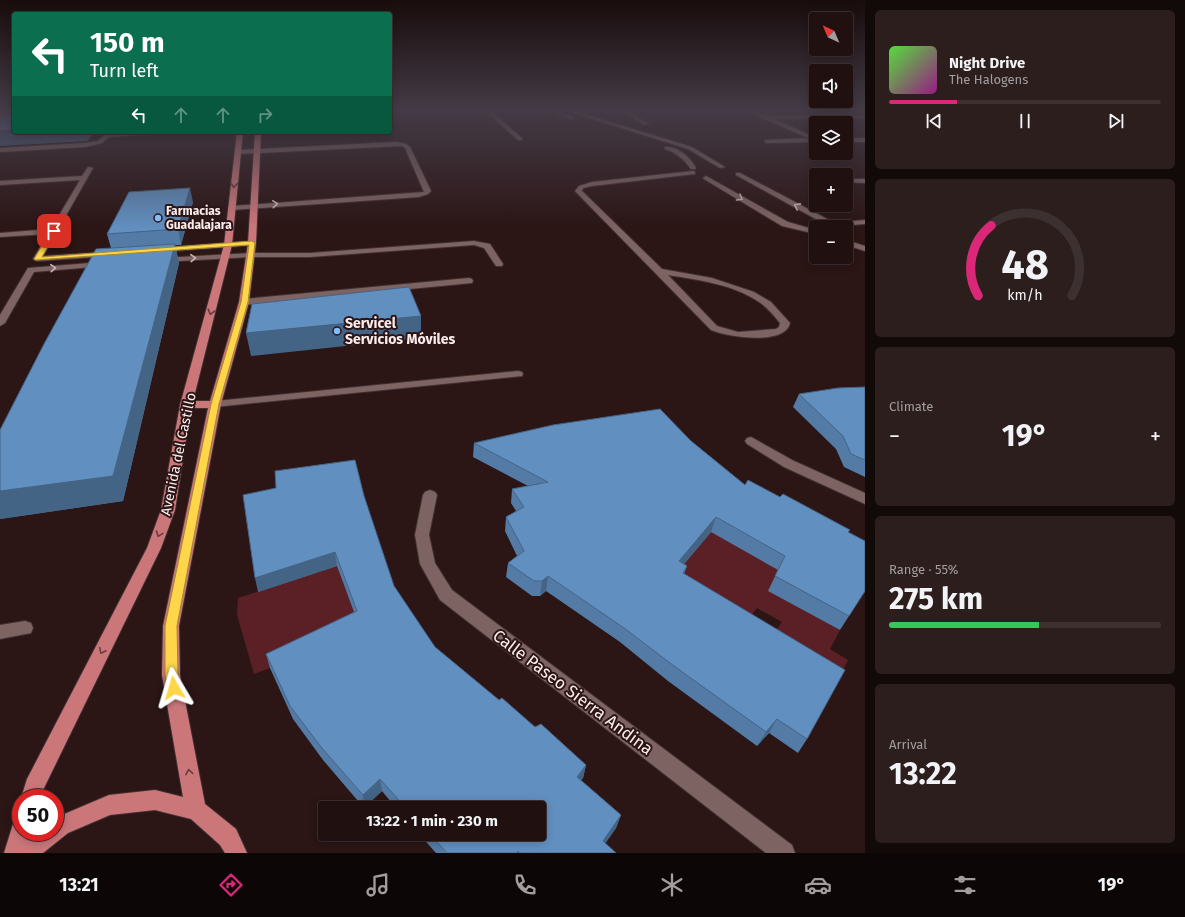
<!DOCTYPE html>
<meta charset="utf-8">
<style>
:root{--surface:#201010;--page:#2d1e1e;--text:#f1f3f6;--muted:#a29d9f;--line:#3d3030;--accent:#db2777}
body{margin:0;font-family:"Fira Sans",sans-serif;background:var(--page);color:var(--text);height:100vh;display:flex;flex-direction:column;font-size:15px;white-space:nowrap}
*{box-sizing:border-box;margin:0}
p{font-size:13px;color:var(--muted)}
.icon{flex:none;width:22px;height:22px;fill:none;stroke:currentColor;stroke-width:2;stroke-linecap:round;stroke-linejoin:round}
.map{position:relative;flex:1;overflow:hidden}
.side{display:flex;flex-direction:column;gap:10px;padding:10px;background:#120909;width:320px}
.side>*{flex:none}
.top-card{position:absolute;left:12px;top:12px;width:380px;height:122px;border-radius:4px;box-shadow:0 2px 10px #0003,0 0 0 1px var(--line);background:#0b6e4f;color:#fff;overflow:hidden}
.needle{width:26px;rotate:316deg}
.controls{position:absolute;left:809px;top:12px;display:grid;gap:8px}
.controls a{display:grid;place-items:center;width:44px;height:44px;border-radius:4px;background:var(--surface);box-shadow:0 2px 10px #0003,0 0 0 1px var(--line);font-size:20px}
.speed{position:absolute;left:12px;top:789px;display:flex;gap:8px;font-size:20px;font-weight:700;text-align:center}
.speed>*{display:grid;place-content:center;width:52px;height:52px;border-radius:50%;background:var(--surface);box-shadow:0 2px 10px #0003,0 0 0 1px var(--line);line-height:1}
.speed .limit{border:6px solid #d22;background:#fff;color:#111}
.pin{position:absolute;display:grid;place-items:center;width:34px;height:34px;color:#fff;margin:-17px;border-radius:8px;box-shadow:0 2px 6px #0006}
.me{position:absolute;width:44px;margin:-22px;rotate:353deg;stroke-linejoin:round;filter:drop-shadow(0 0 3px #0008)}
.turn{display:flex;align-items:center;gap:14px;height:84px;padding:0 12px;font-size:18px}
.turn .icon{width:52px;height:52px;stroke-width:2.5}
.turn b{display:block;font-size:28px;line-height:34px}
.lanes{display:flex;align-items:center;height:38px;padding:0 12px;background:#0003;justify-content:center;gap:20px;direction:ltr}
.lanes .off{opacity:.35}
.big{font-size:30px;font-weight:700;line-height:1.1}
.side .widget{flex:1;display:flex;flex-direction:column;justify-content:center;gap:6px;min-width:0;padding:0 14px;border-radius:6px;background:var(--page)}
.side .dial{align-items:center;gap:0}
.dial svg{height:104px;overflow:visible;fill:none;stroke:var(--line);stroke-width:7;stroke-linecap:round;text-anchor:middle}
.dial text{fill:var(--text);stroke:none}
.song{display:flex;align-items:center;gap:12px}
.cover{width:48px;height:48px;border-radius:6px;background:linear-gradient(135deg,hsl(110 70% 55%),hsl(310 70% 35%))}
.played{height:4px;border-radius:2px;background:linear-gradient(90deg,var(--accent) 25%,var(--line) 25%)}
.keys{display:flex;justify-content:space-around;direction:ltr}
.heat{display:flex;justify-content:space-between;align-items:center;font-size:22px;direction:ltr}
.charge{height:6px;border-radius:3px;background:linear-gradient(90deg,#34c759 55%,var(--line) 0)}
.trip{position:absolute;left:318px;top:801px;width:228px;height:40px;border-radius:4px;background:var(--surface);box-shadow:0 2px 10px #0003,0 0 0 1px var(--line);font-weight:700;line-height:40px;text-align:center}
.menu{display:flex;height:64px;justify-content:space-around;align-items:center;background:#0d0606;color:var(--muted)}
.menu .icon{width:28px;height:28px}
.menu .current{color:var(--accent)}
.menu b{font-size:18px;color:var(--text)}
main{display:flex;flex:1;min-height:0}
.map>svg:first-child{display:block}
.green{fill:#5b2025}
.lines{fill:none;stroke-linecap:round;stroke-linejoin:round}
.minor-casing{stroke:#413132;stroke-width:2}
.major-casing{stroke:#413132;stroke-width:2}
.minor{fill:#7e6363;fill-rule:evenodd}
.major{fill:#cb777a;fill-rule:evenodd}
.wall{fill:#537ba5}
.shaded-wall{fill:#446486}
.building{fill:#618fc0;stroke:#446486}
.oneway{stroke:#6b3c3d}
.oneway2{stroke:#cab5b5}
.route{fill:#ffd54a;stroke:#a68a30}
.poi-dot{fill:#82bcfa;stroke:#2b1515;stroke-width:1.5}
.labels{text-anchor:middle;stroke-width:4;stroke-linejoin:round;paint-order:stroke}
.far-poi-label{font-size:12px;font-weight:bold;fill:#fcecec;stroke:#2b1515;text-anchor:start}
.poi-label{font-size:14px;font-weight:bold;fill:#fcecec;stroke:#2b1515;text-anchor:start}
.street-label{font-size:14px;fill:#fcecec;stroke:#2b1515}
.near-street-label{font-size:17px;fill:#fcecec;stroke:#2b1515}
</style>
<main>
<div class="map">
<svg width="865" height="853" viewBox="0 0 865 853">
<rect width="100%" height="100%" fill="#2b1515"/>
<!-- green -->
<g class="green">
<path d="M586,489L714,528L779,571L800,608L840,630L830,649L848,660L836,684L770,638L782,622L757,608L736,635Z"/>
<path d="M337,566L359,625L270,668L254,674L237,615L238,598Z"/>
</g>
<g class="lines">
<defs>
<g id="minor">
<path d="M484,110H489L522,138V140H518Z"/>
<path d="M548,110H555L575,118L571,119Z"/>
<path d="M564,110H571L692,147L725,167L720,168L688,149Z"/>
<path d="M620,110H626L649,124L644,125Z"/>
<path d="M744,110H751L769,116H865V118L775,119L816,138V142L767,143L765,142V140L808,138Z"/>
<path d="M128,132H153L150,134L109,137L102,143L85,147L0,152V148L85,143L98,141L106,134Z"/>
<rect x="846" y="138" width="19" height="4"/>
<path d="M396,142L406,144L410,147L431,191L428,194L419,197L232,210L228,208L232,206L424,192L405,148L402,146L238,154L235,152L238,150Z"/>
<path d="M665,147C678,146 690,157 696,168L695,169H691C684,159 677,153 665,149Z"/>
<path d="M88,167L93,168L43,256L109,252H112V256L37,261L33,259L48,234L0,237V233L51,229L80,180L0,185V181L82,176Z"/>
<path d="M693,171L695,172V174L592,186L583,188L582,191L662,269L712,278L754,292L771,302L790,323C785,346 727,337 711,330L575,191L579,186L592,182ZM668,275C698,280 733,284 759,302C767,307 774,316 780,323L779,327L776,329L738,332L717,326Z"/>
<path d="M736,173H740L829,220L830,223L865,220V224L824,227L823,223L736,175Z"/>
<path d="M706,176L788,222L816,230V234L782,226L704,179L703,178Z"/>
<path d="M849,179H865V183L847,182V180Z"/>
<path d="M846,240L865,246V251L846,245Z"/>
<path d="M252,241L256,243L255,245L159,252L155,250L159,248Z"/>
<path d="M474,241L490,244L503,264L502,266H496L484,248L474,245L310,257H251L162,262L158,260L162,258L251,253H310Z"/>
<path d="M102,262L106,264L105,266L34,272L5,323L0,326V315L28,268Z"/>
<path d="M469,278L472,279L473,281L472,283L244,305L239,302L244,299Z"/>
<path d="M518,371L522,372L523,374L522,376L215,407L211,406L209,404L211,402L215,401Z"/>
<path d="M751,437L794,461L865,493V504L784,467L747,444L745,441L747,438Z"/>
<path d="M430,490L435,492L437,495L429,535L435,563L452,590L792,845L795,853H766L440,600L420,564L415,535L423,495L425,492Z"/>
<path d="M25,621L31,623L33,628L31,633L0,639V625Z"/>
</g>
<path id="major" d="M237,132H243L232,245L193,401H210L239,302L248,243L255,132H261L256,243L249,302L221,404L179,626L180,675L205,804L236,829L247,853H225L220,845L191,819L155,810L110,815L68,833L43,853H4L13,824L21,821V832H32L31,835L35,832H55V818L109,795L155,790L183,797L162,675L163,626L208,408H191L175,510L161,548L44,788L41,798H21L27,779L147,548L161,510L180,405L224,245Z"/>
</defs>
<!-- minor casing -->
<use href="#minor" class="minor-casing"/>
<!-- major casing -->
<use href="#major" class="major-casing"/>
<!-- minor -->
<use href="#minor" class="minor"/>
<!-- major -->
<use href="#major" class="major"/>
</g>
<!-- wall -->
<g class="wall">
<path d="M193,202L181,245H175L179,263L123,501L0,519V430L111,248L107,234Z"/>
<path d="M865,387V477L844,467L836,449L793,407L799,394Z"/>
<path d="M691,441L745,485L780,497L850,530L848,532L865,591L840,630L768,591L778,570L711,532L684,564L687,566L684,574L807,739L798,753L769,733L757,746L668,681L620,642L546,591L540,596H532L506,577L508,563L517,556L505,531L506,517L516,511L511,503L512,489L528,486L473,457L474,443Z"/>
<path d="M364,496L394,586L435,647L499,700L586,765L583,778L581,780L621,815L616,828L605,843L616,853H436L419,834H539V808H396L382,791L364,808L323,760L293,719L270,668L266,654L354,612L337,566L258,592Z"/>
</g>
<!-- shaded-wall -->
<g class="shaded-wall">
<path d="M14,130V132H94L88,141L0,146V131Z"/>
<path d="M190,188L193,202L181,245L178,229Z"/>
<path d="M175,244L179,263L123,501L0,519V491Z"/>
<path d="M421,316V338L251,356L246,333Z"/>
<path d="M716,517L711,532L674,576L679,561Z"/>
<path d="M335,552L337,566L258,592L255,578Z"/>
<path d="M548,576L546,591L540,596L542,581Z"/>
<path d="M777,719L769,733L757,746L766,732Z"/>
<path d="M586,765L583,778L573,789L577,777Z"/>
<path d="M380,779L382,791L364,808L363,795Z"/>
<path d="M621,815L616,828L599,853L603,841Z"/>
</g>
<!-- building -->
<g class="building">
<path d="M0,110H14V130L0,131Z"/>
<path d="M190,188L178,229L107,234L129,192Z"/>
<path d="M175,244L113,476L0,491V430L44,344L96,249Z"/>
<path d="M409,287L421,316L246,333L252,304Z"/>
<path d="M865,387V460L851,454L843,436L799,394L838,388Z"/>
<path d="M660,409L691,441L745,485L748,480L780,497L783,494L850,530L848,532L865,541V591L849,616L775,576L785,556L716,517L679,561L687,566L683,573L845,670L807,739L777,719L766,732L674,666L624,628L548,576L542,581H534L508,563L524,551L506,517L524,507L512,489L548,482L474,443L553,425Z"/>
<path d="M355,460L364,496L394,586L435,647L499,700L502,698L535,727L541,724L586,765L577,777L621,815L603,841L616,853H520L518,851L517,853H447L430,834H539V808H406L380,779L363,795L321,747L290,706L266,654L357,611L335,552L255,578L243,495L276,488L275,471Z"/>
</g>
<!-- one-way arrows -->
<defs><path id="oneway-chevron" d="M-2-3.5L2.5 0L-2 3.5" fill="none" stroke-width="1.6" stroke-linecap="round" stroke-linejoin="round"/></defs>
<g class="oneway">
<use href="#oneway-chevron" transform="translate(234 185) rotate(96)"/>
<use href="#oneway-chevron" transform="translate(211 312) rotate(105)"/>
<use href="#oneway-chevron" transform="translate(159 534) rotate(110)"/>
<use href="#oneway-chevron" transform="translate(102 651) rotate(117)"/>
<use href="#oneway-chevron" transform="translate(189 772) rotate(-100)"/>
</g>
<g class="oneway2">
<use href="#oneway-chevron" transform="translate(740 198) rotate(30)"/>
<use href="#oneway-chevron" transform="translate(275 204) rotate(-5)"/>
<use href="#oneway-chevron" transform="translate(797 206) rotate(-152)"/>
<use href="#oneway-chevron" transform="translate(193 258) rotate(-3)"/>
<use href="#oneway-chevron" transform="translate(53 268) rotate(-4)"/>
</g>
<!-- sky -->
<linearGradient id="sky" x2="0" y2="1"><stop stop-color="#180c0c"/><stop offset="0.48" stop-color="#443b46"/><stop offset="1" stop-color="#443b46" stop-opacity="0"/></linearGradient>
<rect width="865" height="229" fill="url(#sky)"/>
<!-- route -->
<path class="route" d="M52,229L57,231L42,257L252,241L255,243L248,302L219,404L177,626L178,675L181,688L179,693L174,695L169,693L165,675V626L211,404L241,302L249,245L35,260L34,259Z"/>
<!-- markers -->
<g class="poi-dot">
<circle cx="158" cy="218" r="4"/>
<circle cx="337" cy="331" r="4"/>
</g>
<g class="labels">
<!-- far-poi labels -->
<g class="far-poi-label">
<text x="166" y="215">Farmacias<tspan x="166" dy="14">Guadalajara</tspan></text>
</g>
<!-- poi labels -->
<g class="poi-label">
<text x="345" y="328">Servicel<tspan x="345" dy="16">Servicios Móviles</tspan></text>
</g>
<!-- street labels -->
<g class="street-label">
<text transform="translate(178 454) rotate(-78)" y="5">Avenida del Castillo</text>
</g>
<!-- near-street labels -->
<g class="near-street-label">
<text transform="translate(573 692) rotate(37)" y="6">Calle Paseo Sierra Andina</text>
</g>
</g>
</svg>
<div class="controls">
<a><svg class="needle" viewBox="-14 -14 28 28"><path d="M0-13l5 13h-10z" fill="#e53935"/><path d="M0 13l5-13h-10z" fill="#a29d9f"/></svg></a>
<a><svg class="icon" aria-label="sound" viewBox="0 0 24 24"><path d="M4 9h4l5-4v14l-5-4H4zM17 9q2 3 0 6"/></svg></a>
<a><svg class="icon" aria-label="layers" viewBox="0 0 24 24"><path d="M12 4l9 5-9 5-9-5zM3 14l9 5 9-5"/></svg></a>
<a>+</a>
<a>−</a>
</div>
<div class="speed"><div class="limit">50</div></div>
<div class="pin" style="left:54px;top:231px;background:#d93025"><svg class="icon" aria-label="arrive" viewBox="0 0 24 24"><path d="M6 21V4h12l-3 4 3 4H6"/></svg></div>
<svg class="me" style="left:174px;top:688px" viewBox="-20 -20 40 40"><path d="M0-17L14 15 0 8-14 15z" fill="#ffd54a" stroke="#fff" stroke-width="4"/></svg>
<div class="trip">13:22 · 1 min · 230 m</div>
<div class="top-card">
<div class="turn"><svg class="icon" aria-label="left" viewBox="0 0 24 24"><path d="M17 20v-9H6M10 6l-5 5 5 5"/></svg><div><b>150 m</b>Turn left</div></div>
<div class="lanes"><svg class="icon" aria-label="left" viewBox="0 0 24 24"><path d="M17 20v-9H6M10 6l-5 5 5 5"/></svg><svg class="icon off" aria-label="ahead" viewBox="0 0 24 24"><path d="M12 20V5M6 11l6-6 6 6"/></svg><svg class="icon off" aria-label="ahead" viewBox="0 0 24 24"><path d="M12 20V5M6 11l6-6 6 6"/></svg><svg class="icon off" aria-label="right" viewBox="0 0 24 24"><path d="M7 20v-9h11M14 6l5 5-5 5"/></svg></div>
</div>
</div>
<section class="side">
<div class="widget">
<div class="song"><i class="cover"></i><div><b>Night Drive</b><p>The Halogens</p></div></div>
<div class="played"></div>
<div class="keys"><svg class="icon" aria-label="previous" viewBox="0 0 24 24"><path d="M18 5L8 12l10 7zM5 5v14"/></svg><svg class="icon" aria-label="pause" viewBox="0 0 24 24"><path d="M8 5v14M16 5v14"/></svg><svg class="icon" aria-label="next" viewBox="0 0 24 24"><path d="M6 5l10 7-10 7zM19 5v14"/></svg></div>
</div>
<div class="widget dial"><svg viewBox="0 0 100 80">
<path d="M14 69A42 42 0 1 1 86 69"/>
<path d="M14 69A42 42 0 0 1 24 15" stroke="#db2777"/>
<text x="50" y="56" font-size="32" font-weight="700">48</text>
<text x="50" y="72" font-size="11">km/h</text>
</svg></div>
<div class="widget"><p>Climate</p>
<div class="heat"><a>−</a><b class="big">19°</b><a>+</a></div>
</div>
<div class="widget"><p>Range · 55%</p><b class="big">275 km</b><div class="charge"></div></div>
<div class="widget"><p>Arrival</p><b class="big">13:22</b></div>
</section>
</main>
<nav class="menu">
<b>13:21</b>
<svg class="icon current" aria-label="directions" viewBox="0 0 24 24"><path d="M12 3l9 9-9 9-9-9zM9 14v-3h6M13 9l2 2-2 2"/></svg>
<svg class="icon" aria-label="music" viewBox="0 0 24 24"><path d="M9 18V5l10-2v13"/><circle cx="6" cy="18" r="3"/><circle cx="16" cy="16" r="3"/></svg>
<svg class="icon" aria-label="phone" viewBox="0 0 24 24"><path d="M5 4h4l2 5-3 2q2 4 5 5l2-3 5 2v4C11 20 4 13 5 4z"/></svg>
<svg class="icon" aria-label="climate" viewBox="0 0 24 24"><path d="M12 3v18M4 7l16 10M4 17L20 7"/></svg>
<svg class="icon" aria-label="car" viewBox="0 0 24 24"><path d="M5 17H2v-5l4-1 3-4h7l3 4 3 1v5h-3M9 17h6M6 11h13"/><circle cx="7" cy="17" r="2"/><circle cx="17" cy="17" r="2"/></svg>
<svg class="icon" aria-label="filters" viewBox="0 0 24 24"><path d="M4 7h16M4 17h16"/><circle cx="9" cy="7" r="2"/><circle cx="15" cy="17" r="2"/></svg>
<b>19°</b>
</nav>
